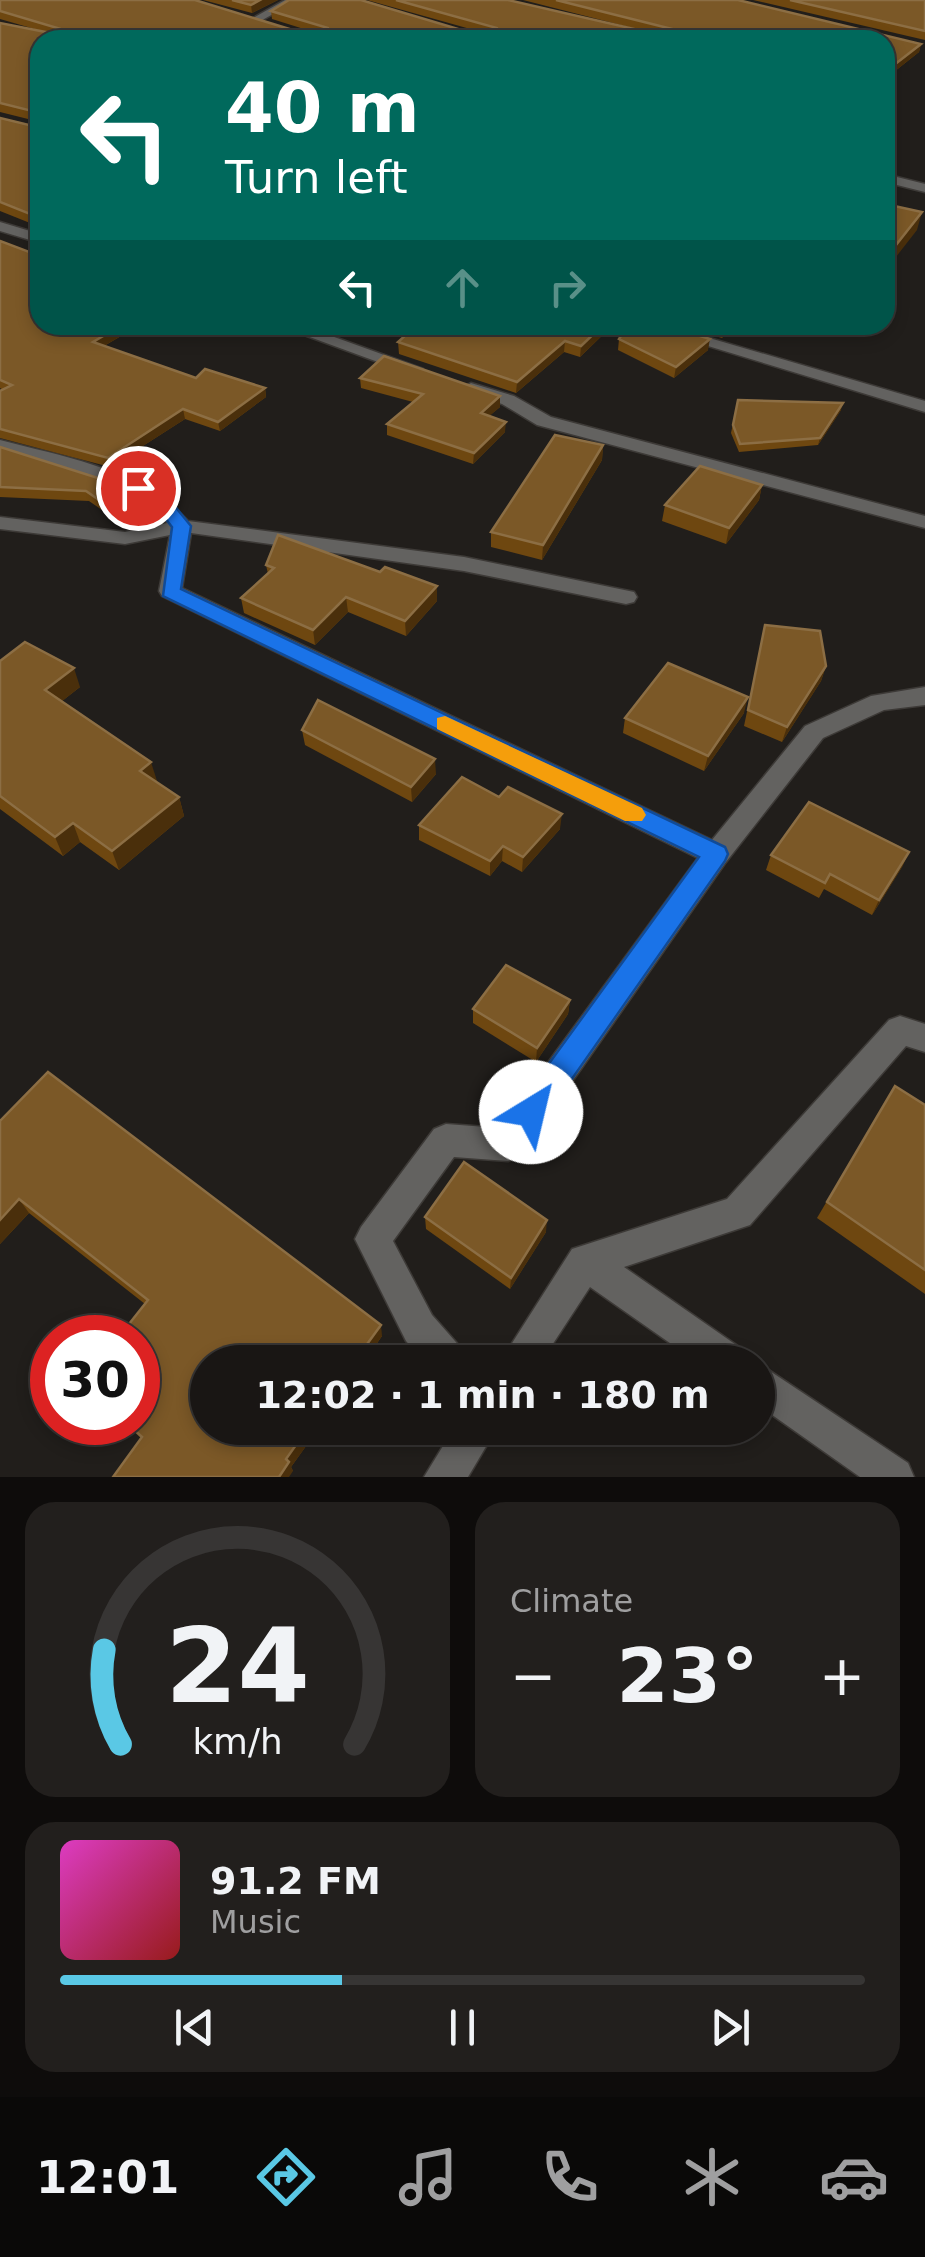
<!DOCTYPE html>
<meta charset="utf-8">
<style>
:root{--surface:#191614;--page:#221f1d;--text:#f1f3f6;--muted:#9f9fa0;--line:#373534;--accent:#5ac8e5}
body{margin:0;font-family:"DejaVu Sans",sans-serif;background:var(--page);color:var(--text);height:100vh;display:flex;flex-direction:column;font-size:38px;white-space:nowrap}
*{box-sizing:border-box;margin:0}
p{font-size:32px;color:var(--muted)}
.icon{flex:none;width:55px;height:55px;fill:none;stroke:currentColor;stroke-width:2;stroke-linecap:round;stroke-linejoin:round}
.map{position:relative;height:1477px;overflow:hidden}
.drawer{display:flex;flex-direction:column;gap:25px;padding:25px;background:#0e0c0b;flex:1}
.drawer>*{flex:none}
.top-card{position:absolute;left:30px;top:30px;width:865px;height:305px;border-radius:30px;box-shadow:0 5px 15px #0003,0 0 0 2px var(--line);background:#00695c;color:#fff;overflow:hidden}
.speed{position:absolute;left:30px;top:1315px;display:flex;gap:20px;font-size:50px;font-weight:700;text-align:center}
.speed>*{display:grid;place-content:center;width:130px;height:130px;border-radius:50%;background:var(--surface);box-shadow:0 5px 15px #0003,0 0 0 2px var(--line);line-height:1}
.speed .limit{border:15px solid #d22;background:#fff;color:#111}
.pin{position:absolute;display:grid;place-items:center;width:85px;height:85px;color:#fff;margin:-42px;border:5px solid #fff;border-radius:50%;box-shadow:0 2px 10px #0007}
.me{position:absolute;width:110px;margin:-55px;rotate:36deg;stroke-linejoin:round;filter:drop-shadow(0 0 8px #0008)}
.turn{display:flex;align-items:center;gap:35px;height:210px;padding:0 30px;font-size:45px}
.turn .icon{width:130px;height:130px;stroke-width:2.5}
.turn b{display:block;font-size:70px;line-height:85px}
.lanes{display:flex;align-items:center;height:95px;padding:0 30px;background:#0003;justify-content:center;gap:50px;direction:ltr}
.lanes .off{opacity:.35}
.big{font-size:75px;font-weight:800;line-height:1.1}
.drawer .card{flex:1;display:flex;flex-direction:column;justify-content:center;gap:15px;min-width:0;padding:0 35px;border-radius:30px;background:var(--page)}
.drawer .dial{align-items:center;gap:0}
.dial svg{height:260px;overflow:visible;fill:none;stroke:var(--line);stroke-width:7;stroke-linecap:round;text-anchor:middle}
.dial text{fill:var(--text);stroke:none}
.song{display:flex;align-items:center;gap:30px}
.cover{width:120px;height:120px;border-radius:15px;background:linear-gradient(135deg,hsl(310 70% 55%),hsl(0 70% 35%))}
.played{height:10px;border-radius:5px;background:linear-gradient(90deg,var(--accent) 35%,var(--line) 35%)}
.keys{display:flex;justify-content:space-around;direction:ltr}
.heat{display:flex;justify-content:space-between;align-items:center;font-size:55px;direction:ltr}
.drawer .tiles{flex:1;display:grid;gap:25px;grid-template-columns:1fr 1fr}
.card:last-child{grid-column:span 2}
.trip{position:absolute;left:190px;top:1345px;width:585px;height:100px;border-radius:50px;background:var(--surface);box-shadow:0 5px 15px #0003,0 0 0 2px var(--line);font-weight:800;line-height:100px;text-align:center}
.tabs{display:flex;height:160px;justify-content:space-around;align-items:center;background:#0a0908;color:var(--muted)}
.tabs .icon{width:70px;height:70px}
.tabs .on{color:var(--accent)}
.tabs b{font-size:45px;color:var(--text)}
.map>svg:first-child{display:block}
.lines{fill:none;stroke-linecap:round;stroke-linejoin:round}
.minor-casing{stroke:#3d3a37;stroke-width:3}
.minor{fill:#636260;fill-rule:evenodd}
.wall{fill:#6e4710}
.shaded-wall{fill:#4a2f0b}
.building{fill:#7b5827;stroke:#8c6e44;stroke-width:2.5}
.route{fill:#1a73e8;stroke:#114b97;stroke-width:2.5}
.slow{fill:#f59e0b}
</style>
<div class="map">
<svg width="925" height="1477" viewBox="0 0 925 1477">
<rect width="100%" height="100%" fill="#211e1b"/>
<g class="lines">
<defs>
<g id="minor">
<path d="M285,0H298L257,23L248,21Z"/>
<path d="M885,174L925,184V192L885,182Z"/>
<path d="M0,222L40,234V243L0,231Z"/>
<path d="M277,325H301L423,369L408,373Z"/>
<path d="M639,325H665L925,401V412Z"/>
<path d="M471,383L514,396L551,417L925,516V528L537,425L502,404L465,392L462,388Z"/>
<path d="M0,440C68,458 137,468 188,521L464,557L634,592L637,597L634,602L626,604L464,571L191,533L182,588L712,840L805,726L871,696L925,687V705L884,710L823,738L726,862L520,1156L508,1161L454,1157L393,1241L432,1315L462,1349L468,1362H425L406,1341L355,1239L361,1227L434,1129L446,1124L500,1128L698,858L162,596L159,591L170,535L125,544L0,529V517L125,532L167,523C122,475 60,472 0,452Z"/>
<path d="M900,1016L925,1024V1052L906,1046L750,1225L624,1267L742,1349L748,1362H697L590,1287L541,1362H500L572,1249L727,1199L889,1020Z"/>
<path d="M758,1363L908,1463L914,1477H860L758,1405Z"/>
<path d="M454,1428H497L468,1477H424Z"/>
</g>
</defs>
<!-- minor casing -->
<use href="#minor" class="minor-casing"/>
<!-- minor -->
<use href="#minor" class="minor"/>
</g>
<!-- wall -->
<g class="wall">
<path d="M0,0H195L309,35H323L272,19L271,11L289,0H361L478,35L488,34L367,0H508L660,35L523,0H738L921,44L919,52L885,79V40H40V122L0,112V23L45,32L0,19Z"/>
<path d="M203,0H278L252,13Z"/>
<path d="M753,0H925V40Z"/>
<path d="M0,118L37,127L40,125V227L0,211Z"/>
<path d="M0,241L40,325H140L104,346L196,378L265,388L266,397L220,431L185,419L110,467L0,438V391L3,390L0,388Z"/>
<path d="M417,325H613L580,357L564,352L516,393L399,354L398,342Z"/>
<path d="M613,325H664L708,350L674,378L618,350L619,339L623,333Z"/>
<path d="M678,325H737L722,338Z"/>
<path d="M360,378L500,407L489,416L505,432L473,464L387,435V424L413,402L361,388Z"/>
<path d="M738,400L841,410L818,445L739,452L731,433Z"/>
<path d="M603,445L602,460L542,560L491,547V532Z"/>
<path d="M0,447L134,516L137,526L128,528L89,501L0,497Z"/>
<path d="M762,485L759,500L726,544L662,521L665,505Z"/>
<path d="M266,565L437,601L406,636L348,612L315,645L244,613L241,598L268,574Z"/>
<path d="M765,625L826,666L821,681L782,742L744,726Z"/>
<path d="M0,661L80,687L62,701L157,781L156,782L179,797L184,816L119,870L80,842L63,856L0,809Z"/>
<path d="M744,713L704,771L623,733L625,718Z"/>
<path d="M302,730L436,774L412,802L305,745Z"/>
<path d="M419,825L560,829L522,872L502,861L490,876L419,840Z"/>
<path d="M909,852L902,867L872,915L824,889L819,898L766,870L771,855Z"/>
<path d="M570,1000L568,1014L536,1062L473,1023V1009Z"/>
<path d="M895,1086L925,1105V1294L817,1218Z"/>
<path d="M0,1121L382,1336L364,1362H208V1428H319L291,1467L293,1471L141,1438L123,1422H138L145,1304L29,1213L0,1244Z"/>
<path d="M425,1217L546,1232L510,1289L426,1229Z"/>
</g>
<!-- shaded-wall -->
<g class="shaded-wall">
<path d="M260,0H278L252,13L251,5Z"/>
<path d="M921,44L919,52L885,79V72Z"/>
<path d="M922,212L917,230L885,271V259Z"/>
<path d="M122,325H140L95,351L93,342Z"/>
<path d="M603,325H613L580,357L581,346Z"/>
<path d="M726,325H737L722,338L724,327Z"/>
<path d="M710,339L708,350L674,378L676,367Z"/>
<path d="M565,341L564,352L516,393L517,382Z"/>
<path d="M265,388L266,397L220,431L218,422Z"/>
<path d="M500,396V407L480,424L481,413Z"/>
<path d="M843,403L841,410L818,445L820,438Z"/>
<path d="M183,409L185,419L110,467L108,458Z"/>
<path d="M506,422L505,432L473,464L474,453Z"/>
<path d="M603,445L602,460L542,560L543,545Z"/>
<path d="M762,485L759,500L726,544L729,528Z"/>
<path d="M134,516L137,526L128,528L125,518Z"/>
<path d="M437,586V601L406,636L405,621Z"/>
<path d="M346,597L348,612L315,645L313,630Z"/>
<path d="M826,666L821,681L782,742L787,727Z"/>
<path d="M74,668L80,687L52,709L45,690Z"/>
<path d="M748,697L744,713L704,771L708,756Z"/>
<path d="M435,759L436,774L412,802L411,787Z"/>
<path d="M151,762L157,781L146,790L140,771Z"/>
<path d="M179,797L184,816L119,870L112,851Z"/>
<path d="M562,814L560,829L522,872L523,857Z"/>
<path d="M73,823L80,842L63,856L55,837Z"/>
<path d="M503,846L502,861L490,876V861Z"/>
<path d="M909,852L902,867L872,915L879,900Z"/>
<path d="M570,1000L568,1014L536,1062L537,1048Z"/>
<path d="M19,1199L29,1213L0,1244V1220Z"/>
<path d="M547,1220L546,1232L510,1289L511,1278Z"/>
<path d="M381,1325L382,1336L364,1362H354Z"/>
<path d="M308,1428H319L291,1467L293,1471L289,1477H279L286,1459Z"/>
</g>
<!-- building -->
<g class="building">
<path d="M0,0H195L309,35L330,34L328,28L271,11L289,0H361L478,35L500,32L497,28L396,0H508L660,35L684,32L556,0H738L921,44L885,72V40H40V113L0,103V23L61,35L64,30L0,11Z"/>
<path d="M232,0H260L251,5Z"/>
<path d="M790,0H925V31Z"/>
<path d="M0,118L37,127L40,125V218L0,202Z"/>
<path d="M885,204L922,212L885,259Z"/>
<path d="M0,241L40,256V325H122L93,342L196,378L205,369L265,388L218,422L183,409L108,458L0,429V391L12,385L0,380Z"/>
<path d="M417,325H603L581,346L565,341L517,382L398,342Z"/>
<path d="M628,325H664L710,339L676,367L619,339Z"/>
<path d="M384,356L500,396L481,413L506,422L474,453L387,424L423,394L360,378Z"/>
<path d="M738,400L843,403L820,438L740,444L733,425Z"/>
<path d="M555,435L603,445L543,545L491,532Z"/>
<path d="M0,447L120,485L134,516L125,518L86,491L0,487Z"/>
<path d="M700,466L762,485L729,528L665,505Z"/>
<path d="M278,535L380,572L385,567L437,586L405,621L346,597L313,630L241,598L274,568L266,565Z"/>
<path d="M765,625L820,631L826,666L787,727L748,710Z"/>
<path d="M25,642L74,668L45,690L151,762L140,771L179,797L112,851L73,823L55,837L0,796V661Z"/>
<path d="M668,663L748,697L708,756L625,718Z"/>
<path d="M318,700L435,759L411,787L302,730Z"/>
<path d="M462,777L499,797L508,787L562,814L523,857L503,846L490,861L419,825Z"/>
<path d="M809,802L909,852L879,900L830,874L825,883L771,855Z"/>
<path d="M506,965L570,1000L537,1048L473,1009Z"/>
<path d="M48,1072L381,1325L354,1362H208V1428H308L286,1459L289,1462L279,1477H113L142,1437L126,1422H138V1338H118L148,1300L19,1199L0,1220V1121Z"/>
<path d="M895,1086L925,1105V1270L827,1202Z"/>
<path d="M464,1162L547,1220L511,1278L425,1217Z"/>
</g>
<!-- route -->
<path class="route" d="M138,482L169,499L191,526L181,589L725,847L728,854L725,861L541,1123L531,1127L521,1123L516,1112L521,1102L699,857L163,596L172,527L156,506L131,491L128,488Z"/>
<!-- slow -->
<path class="slow" d="M445,716L642,808L646,815L642,821H625L437,729V718Z"/>
</svg>
<div class="speed"><div class="limit">30</div></div>
<div class="pin" style="left:138px;top:488px;background:#d93025"><svg class="icon" aria-label="arrive" viewBox="0 0 24 24"><path d="M6 21V4h12l-3 4 3 4H6"/></svg></div>
<svg class="me" style="left:531px;top:1112px" viewBox="-20 -20 40 40"><circle r="19" fill="#fff"/><path d="M0-13L10 11 0 6-10 11z" fill="#1a73e8"/></svg>
<div class="trip">12:02 · 1 min · 180 m</div>
<div class="top-card">
<div class="turn"><svg class="icon" aria-label="left" viewBox="0 0 24 24"><path d="M17 20v-9H6M10 6l-5 5 5 5"/></svg><div><b>40 m</b>Turn left</div></div>
<div class="lanes"><svg class="icon" aria-label="left" viewBox="0 0 24 24"><path d="M17 20v-9H6M10 6l-5 5 5 5"/></svg><svg class="icon off" aria-label="ahead" viewBox="0 0 24 24"><path d="M12 20V5M6 11l6-6 6 6"/></svg><svg class="icon off" aria-label="right" viewBox="0 0 24 24"><path d="M7 20v-9h11M14 6l5 5-5 5"/></svg></div>
</div>
</div>
<section class="drawer">
<div class="tiles">
<div class="card dial"><svg viewBox="0 0 100 80">
<path d="M14 69A42 42 0 1 1 86 69"/>
<path d="M14 69A42 42 0 0 1 9 40" stroke="#5ac8e5"/>
<text x="50" y="56" font-size="32" font-weight="700">24</text>
<text x="50" y="72" font-size="11">km/h</text>
</svg></div>
<div class="card"><p>Climate</p>
<div class="heat"><a>−</a><b class="big">23°</b><a>+</a></div>
</div>
<div class="card">
<div class="song"><i class="cover"></i><div><b>91.2 FM</b><p>Music</p></div></div>
<div class="played"></div>
<div class="keys"><svg class="icon" aria-label="previous" viewBox="0 0 24 24"><path d="M18 5L8 12l10 7zM5 5v14"/></svg><svg class="icon" aria-label="pause" viewBox="0 0 24 24"><path d="M8 5v14M16 5v14"/></svg><svg class="icon" aria-label="next" viewBox="0 0 24 24"><path d="M6 5l10 7-10 7zM19 5v14"/></svg></div>
</div>
</div>
</section>
<nav class="tabs">
<b>12:01</b>
<svg class="icon on" aria-label="directions" viewBox="0 0 24 24"><path d="M12 3l9 9-9 9-9-9zM9 14v-3h6M13 9l2 2-2 2"/></svg>
<svg class="icon" aria-label="music" viewBox="0 0 24 24"><path d="M9 18V5l10-2v13"/><circle cx="6" cy="18" r="3"/><circle cx="16" cy="16" r="3"/></svg>
<svg class="icon" aria-label="phone" viewBox="0 0 24 24"><path d="M5 4h4l2 5-3 2q2 4 5 5l2-3 5 2v4C11 20 4 13 5 4z"/></svg>
<svg class="icon" aria-label="climate" viewBox="0 0 24 24"><path d="M12 3v18M4 7l16 10M4 17L20 7"/></svg>
<svg class="icon" aria-label="car" viewBox="0 0 24 24"><path d="M5 17H2v-5l4-1 3-4h7l3 4 3 1v5h-3M9 17h6M6 11h13"/><circle cx="7" cy="17" r="2"/><circle cx="17" cy="17" r="2"/></svg>
</nav>
